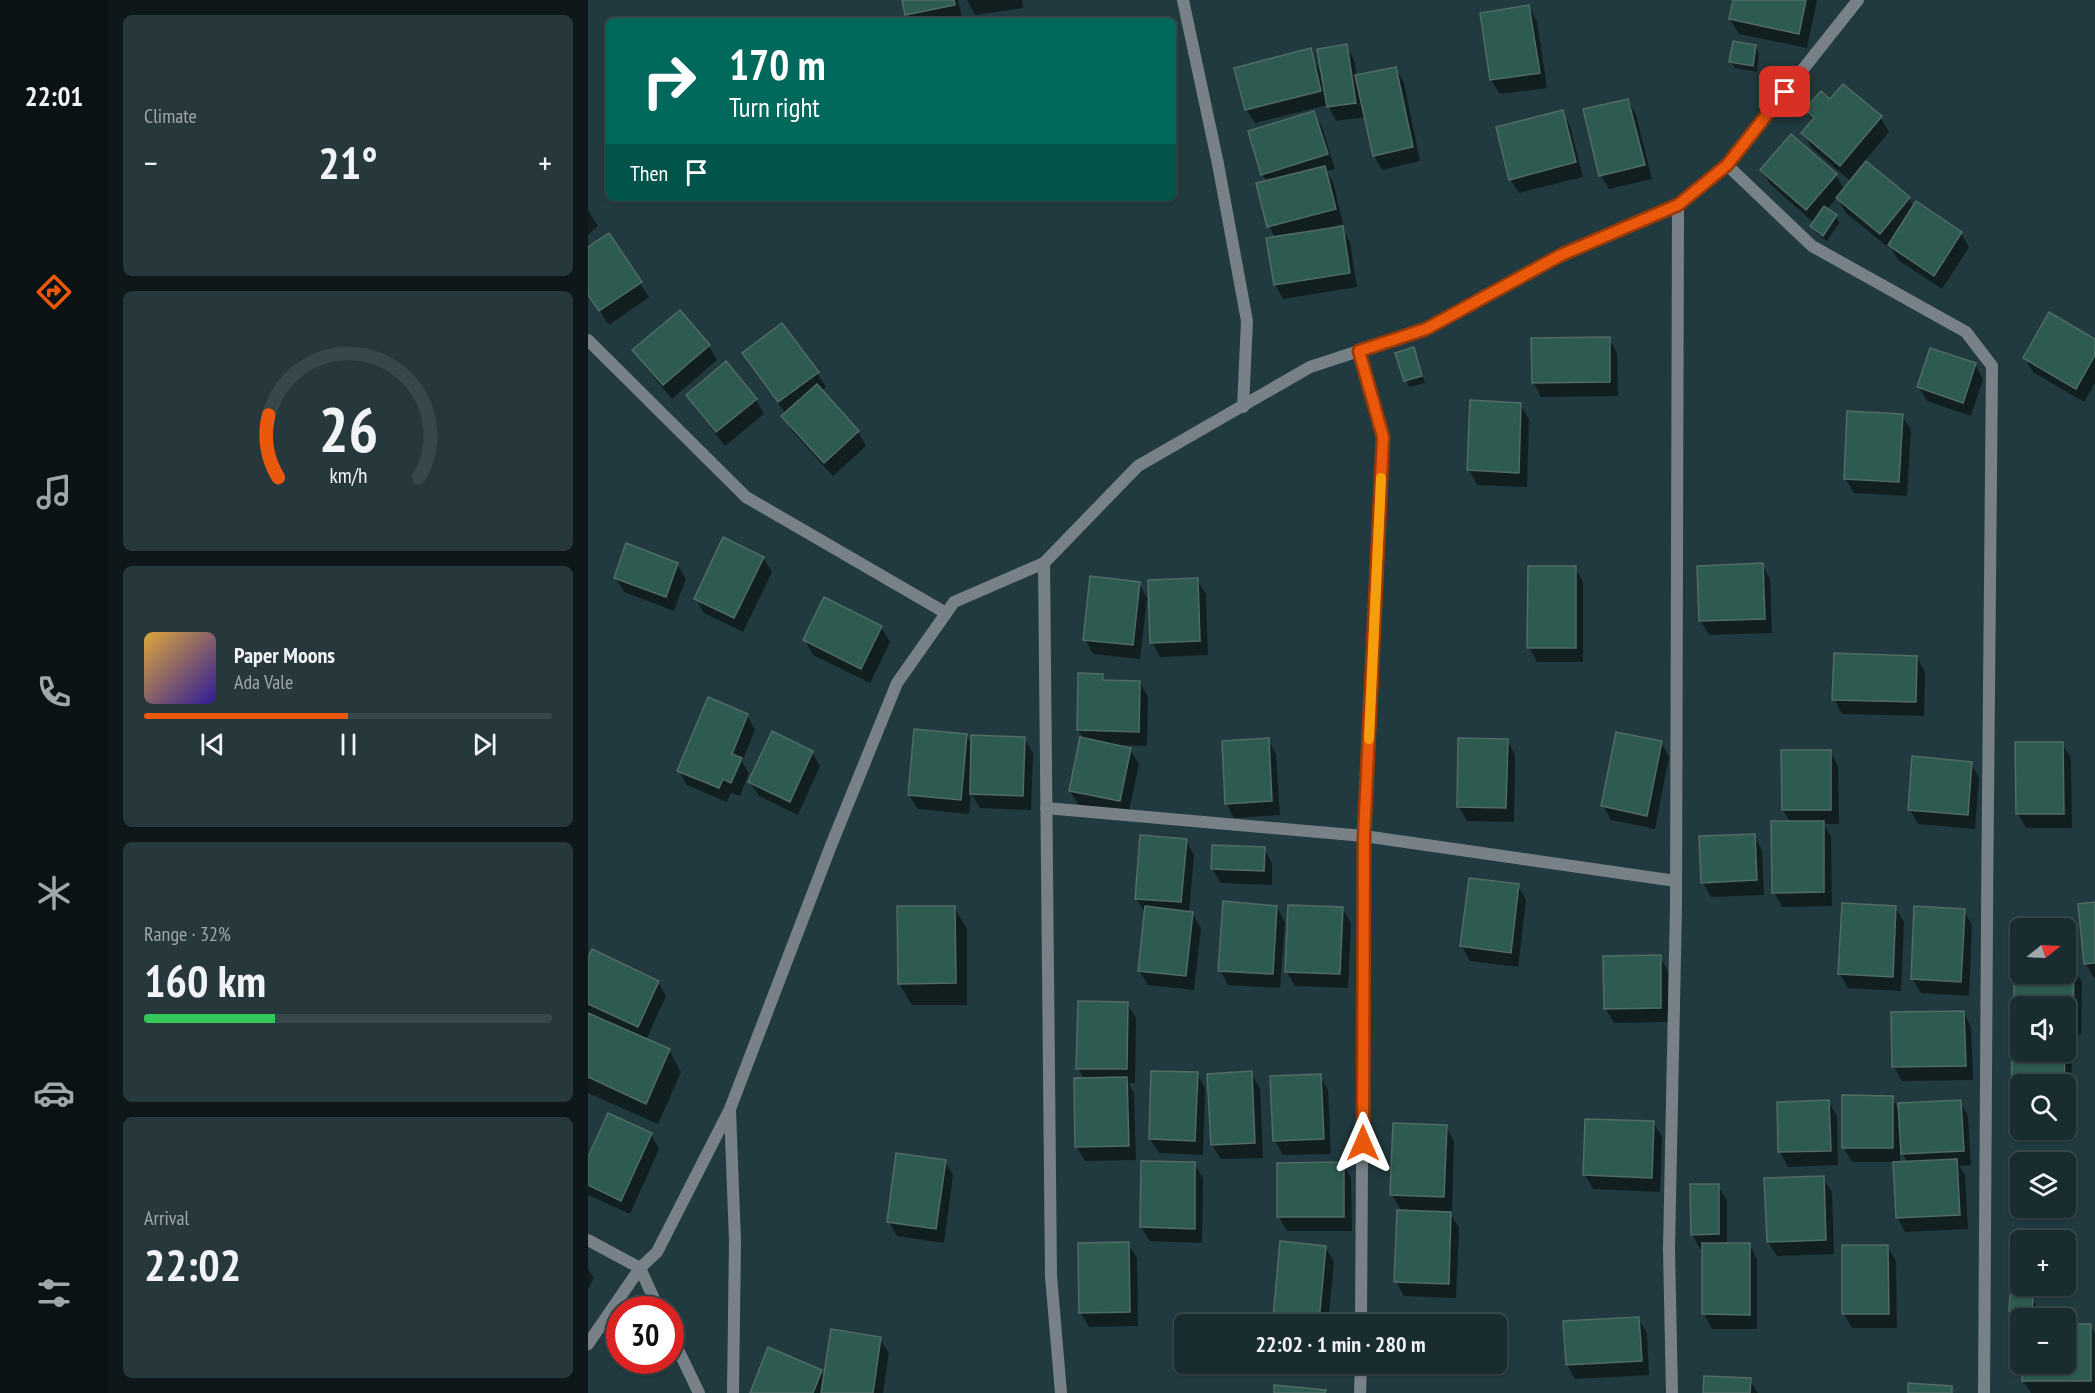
<!DOCTYPE html>
<meta charset="utf-8">
<style>
:root{--surface:#192c2f;--page:#26383b;--text:#f1f3f6;--muted:#9fa7aa;--line:#37484b;--accent:#ea580c}
body{margin:0;font-family:"PT Sans Narrow",sans-serif;background:var(--page);color:var(--text);height:100vh;display:flex;flex-direction:column;font-size:22px;white-space:nowrap}
*{box-sizing:border-box;margin:0}
p{font-size:20px;color:var(--muted)}
.icon{flex:none;width:33px;height:33px;fill:none;stroke:currentColor;stroke-width:2;stroke-linecap:round;stroke-linejoin:round}
.map{position:relative;flex:1;overflow:hidden}
.details{display:flex;flex-direction:column;gap:15px;padding:15px;background:#0e181a;width:480px}
.details>*{flex:none}
.top-card{position:absolute;left:18px;top:18px;width:570px;height:183px;border-radius:9px;box-shadow:0 2px 4px #0004,0 0 0 2px var(--line);background:#00695c;color:#fff;overflow:hidden}
.needle{width:39px;rotate:72deg}
.buttons{position:absolute;left:1422px;top:918px;display:grid;gap:12px}
.buttons a{display:grid;place-items:center;width:66px;height:66px;border-radius:9px;background:var(--surface);box-shadow:0 2px 4px #0004,0 0 0 2px var(--line);font-size:30px}
.speed{position:absolute;left:18px;top:1296px;display:flex;gap:12px;font-size:30px;font-weight:700;text-align:center}
.speed>*{display:grid;place-content:center;width:78px;height:78px;border-radius:50%;background:var(--surface);box-shadow:0 2px 4px #0004,0 0 0 2px var(--line);line-height:1}
.speed .limit{border:9px solid #d22;background:#fff;color:#111}
.pin{position:absolute;display:grid;place-items:center;width:51px;height:51px;color:#fff;margin:-26px;border-radius:12px;box-shadow:0 3px 9px #0006}
.me{position:absolute;width:66px;margin:-33px;rotate:0deg;stroke-linejoin:round;filter:drop-shadow(0 0 4px #0008)}
.turn{display:flex;align-items:center;gap:21px;height:126px;padding:0 24px;font-size:27px}
.turn .icon{width:78px;height:78px;stroke-width:2.5}
.turn b{display:block;font-size:42px;line-height:51px}
.then{display:flex;align-items:center;height:57px;padding:0 24px;background:#0003;gap:12px;font-size:22px}
.big{font-size:45px;font-weight:700;line-height:1.1}
.details .widget{flex:1;display:flex;flex-direction:column;justify-content:center;gap:9px;min-width:0;padding:0 21px;border-radius:9px;background:var(--page)}
.details .dial{align-items:center;gap:0}
.dial svg{height:156px;overflow:visible;fill:none;stroke:var(--line);stroke-width:7;stroke-linecap:round;text-anchor:middle}
.dial text{fill:var(--text);stroke:none}
.song{display:flex;align-items:center;gap:18px}
.cover{width:72px;height:72px;border-radius:9px;background:linear-gradient(135deg,hsl(40 70% 55%),hsl(250 70% 35%))}
.played{height:6px;border-radius:3px;background:linear-gradient(90deg,var(--accent) 50%,var(--line) 50%)}
.keys{display:flex;justify-content:space-around;direction:ltr}
.heat{display:flex;justify-content:space-between;align-items:center;font-size:33px;direction:ltr}
.charge{height:9px;border-radius:4px;background:linear-gradient(90deg,#34c759 32%,var(--line) 0)}
.trip{position:absolute;left:586px;top:1314px;width:333px;height:60px;border-radius:9px;background:var(--surface);box-shadow:0 2px 4px #0004,0 0 0 2px var(--line);font-weight:700;line-height:60px;text-align:center}
main{display:flex;flex:1;min-height:0}
.dock{display:flex;flex-direction:column;width:108px;justify-content:space-around;align-items:center;background:#0a1213;color:var(--muted)}
.dock .icon{width:42px;height:42px}
.dock .active{color:var(--accent)}
.dock b{font-size:27px;color:var(--text)}
.map>svg:first-child{display:block}
.shadow{fill:#0007;fill-rule:evenodd}
.building{fill:#2d5b51;stroke:#516b65;stroke-width:1.5}
.lines{fill:none;stroke-linecap:round;stroke-linejoin:round}
.street{stroke:#798188;stroke-width:12}
.route-casing{stroke:#983908;stroke-width:15}
.route{stroke:#ea580c;stroke-width:10}
.slow{stroke:#f59e0b;stroke-width:10}
</style>
<main>
<nav class="dock">
<b>22:01</b>
<svg class="icon active" aria-label="directions" viewBox="0 0 24 24"><path d="M12 3l9 9-9 9-9-9zM9 14v-3h6M13 9l2 2-2 2"/></svg>
<svg class="icon" aria-label="music" viewBox="0 0 24 24"><path d="M9 18V5l10-2v13"/><circle cx="6" cy="18" r="3"/><circle cx="16" cy="16" r="3"/></svg>
<svg class="icon" aria-label="phone" viewBox="0 0 24 24"><path d="M5 4h4l2 5-3 2q2 4 5 5l2-3 5 2v4C11 20 4 13 5 4z"/></svg>
<svg class="icon" aria-label="climate" viewBox="0 0 24 24"><path d="M12 3v18M4 7l16 10M4 17L20 7"/></svg>
<svg class="icon" aria-label="car" viewBox="0 0 24 24"><path d="M5 17H2v-5l4-1 3-4h7l3 4 3 1v5h-3M9 17h6M6 11h13"/><circle cx="7" cy="17" r="2"/><circle cx="17" cy="17" r="2"/></svg>
<svg class="icon" aria-label="filters" viewBox="0 0 24 24"><path d="M4 7h16M4 17h16"/><circle cx="9" cy="7" r="2"/><circle cx="15" cy="17" r="2"/></svg>
</nav>
<section class="details">
<div class="widget"><p>Climate</p>
<div class="heat"><a>−</a><b class="big">21°</b><a>+</a></div>
</div>
<div class="widget dial"><svg viewBox="0 0 100 80">
<path d="M14 69A42 42 0 1 1 86 69"/>
<path d="M14 69A42 42 0 0 1 9 37" stroke="#ea580c"/>
<text x="50" y="56" font-size="32" font-weight="700">26</text>
<text x="50" y="72" font-size="11">km/h</text>
</svg></div>
<div class="widget">
<div class="song"><i class="cover"></i><div><b>Paper Moons</b><p>Ada Vale</p></div></div>
<div class="played"></div>
<div class="keys"><svg class="icon" aria-label="previous" viewBox="0 0 24 24"><path d="M18 5L8 12l10 7zM5 5v14"/></svg><svg class="icon" aria-label="pause" viewBox="0 0 24 24"><path d="M8 5v14M16 5v14"/></svg><svg class="icon" aria-label="next" viewBox="0 0 24 24"><path d="M6 5l10 7-10 7zM19 5v14"/></svg></div>
</div>
<div class="widget"><p>Range · 32%</p><b class="big">160 km</b><div class="charge"></div></div>
<div class="widget"><p>Arrival</p><b class="big">22:02</b></div>
</section>
<div class="map">
<svg width="1507" height="1393" viewBox="0 0 1507 1393">
<rect width="100%" height="100%" fill="#213a3f"/>
<!-- shadow -->
<g class="shadow">
<path d="M315,0H370L374,19L322,21L318,14Z"/>
<path d="M379,0H434L435,8L387,15Z"/>
<path d="M1146,0H1229L1219,48L1151,34L1142,19Z"/>
<path d="M941,7L949,21L959,88L912,94L903,80L893,14Z"/>
<path d="M758,46L766,60L769,77L808,69L816,83L832,161L794,170L786,155L778,117L748,121L740,105L667,123L658,109L722,50L732,72Z"/>
<path d="M1167,46L1171,53L1169,72L1147,68L1143,62Z"/>
<path d="M1040,100L1048,115L1064,179L1021,189L1013,175Z"/>
<path d="M1242,101L1292,117L1301,132L1261,180L1224,148L1215,133L1225,122L1218,110Z"/>
<path d="M974,111L982,126L995,177L931,193L922,179Z"/>
<path d="M725,113L734,127L747,169L738,171L745,182L755,224L742,227V230L754,228L762,242L769,287L695,299L687,284V238L681,226L679,182L674,174Z"/>
<path d="M1174,170L1248,175L1256,190L1321,198L1326,207L1373,233L1381,247L1354,289L1310,260L1302,246L1301,248L1258,213L1249,198L1238,210L1248,216L1251,223L1239,241L1228,233L1224,226L1226,223L1182,184Z"/>
<path d="M0,210L10,226L0,235Z"/>
<path d="M20,235L61,297L21,325L0,294V249Z"/>
<path d="M1462,314L1507,341V383L1496,402L1445,372L1437,358Z"/>
<path d="M1021,339L1029,353L1030,396L953,397L945,382Z"/>
<path d="M121,346L129,360L84,399L55,364L46,350Z"/>
<path d="M825,349L829,356L837,383L821,387L809,354Z"/>
<path d="M155,354L229,373L238,387L233,391L270,432L278,446L245,476L204,431L195,416L198,414L164,368Z"/>
<path d="M1387,364L1395,379L1383,416L1339,401L1331,387Z"/>
<path d="M99,395L168,400L176,414L137,446L108,409Z"/>
<path d="M883,402L932,404L941,419L939,487L889,485L881,470Z"/>
<path d="M1314,416L1323,430L1319,496L1266,493L1257,478Z"/>
<path d="M175,558L184,572L155,632L116,613L107,598Z"/>
<path d="M89,564L98,579L86,611L36,592L27,577Z"/>
<path d="M1174,565L1182,579L1184,633L1121,635L1112,620Z"/>
<path d="M987,567L995,582V662H949L941,647Z"/>
<path d="M609,580L618,594L620,655L572,657L564,642Z"/>
<path d="M551,583L559,598L552,659L505,654L497,639Z"/>
<path d="M293,627L302,642L282,683L225,655L217,640Z"/>
<path d="M1329,657L1337,672L1336,716L1254,714L1246,699Z"/>
<path d="M515,676L518,682L552,683L560,697L559,746L532,745V747L542,749L551,764L540,815L491,805L482,791L496,739L490,730Z"/>
<path d="M159,715L167,730L154,762L161,773L152,796L143,793L139,802L99,785L91,771Z"/>
<path d="M378,735L385,746L436,738L445,753L443,810L392,808L383,793L381,814L330,809L321,795Z"/>
<path d="M680,740L688,754L692,815L646,818L638,803Z"/>
<path d="M919,740L927,755L926,822L879,821L870,806Z"/>
<path d="M1073,742L1081,757L1067,829L1023,820L1015,806Z"/>
<path d="M1474,744L1483,758L1484,828H1438L1430,814Z"/>
<path d="M1242,751L1250,766L1251,824H1236L1243,837L1244,906L1194,907L1186,892L1203,823L1195,810Z"/>
<path d="M224,752L232,766L210,815L171,796L162,782Z"/>
<path d="M1383,763L1391,778L1387,829L1330,824L1322,810Z"/>
<path d="M1166,835L1174,850L1176,895L1123,897L1115,883Z"/>
<path d="M598,840L606,855L601,913H604L613,928L606,990L560,985L551,970L557,913L548,898Z"/>
<path d="M676,849L684,863V885L633,883L624,869Z"/>
<path d="M930,886L938,900L930,967L882,961L874,946Z"/>
<path d="M1507,904V978H1506L1498,964L1492,906Z"/>
<path d="M366,907L379,929V1005H324L311,983Z"/>
<path d="M689,907L697,922L692,988L640,985L632,970Z"/>
<path d="M1307,907L1316,922L1313,991L1260,988L1252,974Z"/>
<path d="M754,908L763,923L760,988L707,986L699,972Z"/>
<path d="M1376,911L1384,925L1381,996L1333,993L1324,978Z"/>
<path d="M1072,957L1080,971V1022L1026,1023L1017,1008Z"/>
<path d="M0,962L70,982L78,996L58,1040L81,1050L93,1072L70,1124L0,1093Z"/>
<path d="M1428,967H1432V974H1478V967L1485,968L1494,982L1493,1035H1478V1006H1432V1029L1427,1019Z"/>
<path d="M539,1003L548,1018L547,1083H541L546,1093L548,1160L497,1161L489,1147L496,1079L490,1068Z"/>
<path d="M1375,1012L1383,1027L1385,1080L1314,1081L1306,1067Z"/>
<path d="M1425,1047L1432,1048V1052L1478,1051L1484,1063L1483,1119H1478V1084H1432V1117L1425,1104Z"/>
<path d="M663,1073L672,1088L675,1158L633,1159L624,1145L621,1075Z"/>
<path d="M609,1074L617,1088L615,1155L571,1153L562,1139Z"/>
<path d="M732,1076L740,1090L743,1154L695,1155L687,1141L684,1078Z"/>
<path d="M1304,1097L1312,1112L1372,1101L1380,1116L1383,1165L1371,1166L1377,1175L1380,1229L1317,1232L1309,1217L1307,1162H1264L1256,1148ZM1312,1149L1320,1163H1312Z"/>
<path d="M1240,1101L1249,1116L1250,1165L1200,1167L1192,1152L1190,1103Z"/>
<path d="M1065,1122L1074,1137L1072,1192L1005,1189L997,1175Z"/>
<path d="M858,1127L866,1141L864,1211H861L871,1228L868,1298L816,1296L808,1281L814,1212L804,1195Z"/>
<path d="M63,1134L71,1149L42,1214L0,1195V1161Z"/>
<path d="M357,1161L365,1175L356,1243L309,1236L301,1222Z"/>
<path d="M606,1164L615,1178L614,1243L562,1241L553,1227Z"/>
<path d="M755,1164L763,1178L764,1231H699L691,1217Z"/>
<path d="M1235,1178L1244,1192L1246,1254L1189,1256L1180,1242Z"/>
<path d="M1130,1186L1139,1200V1244H1161L1169,1259V1329H1124L1116,1314V1249H1112L1104,1234Z"/>
<path d="M540,1244L549,1258L550,1326L501,1327L493,1313Z"/>
<path d="M1299,1246L1308,1261L1309,1328H1264L1256,1314L1255,1247Z"/>
<path d="M737,1247L746,1262L740,1324H691L687,1317Z"/>
<path d="M0,1269L6,1278L0,1289Z"/>
<path d="M1444,1298L1448,1305L1447,1318H1426L1422,1311Z"/>
<path d="M1050,1318L1059,1333L1061,1375L987,1379L979,1365L977,1323Z"/>
<path d="M1478,1325H1502L1507,1334V1393H1443L1435,1381V1364H1478Z"/>
<path d="M292,1339L301,1353L295,1393H163L233,1371L237,1377Z"/>
<path d="M1162,1380L1170,1393H1117Z"/>
</g>
<!-- building -->
<g class="building">
<path d="M314,0H366L367,5L317,15Z"/>
<path d="M1145,0H1218L1211,34L1141,19Z"/>
<path d="M941,5L952,73L902,80L892,13Z"/>
<path d="M1145,41L1168,45L1165,66L1141,62Z"/>
<path d="M759,44L768,103L739,107L729,49Z"/>
<path d="M723,48L733,91L657,110L646,68Z"/>
<path d="M808,67L825,147L785,156L767,75Z"/>
<path d="M1255,84L1294,116L1252,166L1213,133L1226,118L1217,109L1233,91L1242,99Z"/>
<path d="M1040,99L1057,165L1011,176L995,109Z"/>
<path d="M975,110L988,162L921,180L908,127Z"/>
<path d="M726,111L740,154L673,175L660,131Z"/>
<path d="M1203,134L1249,174L1218,210L1172,170Z"/>
<path d="M1278,161L1322,197L1292,234L1248,198Z"/>
<path d="M737,166L748,209L679,227L668,183Z"/>
<path d="M1328,201L1374,232L1346,276L1300,245Z"/>
<path d="M1236,206L1249,215L1235,236L1222,226Z"/>
<path d="M755,226L762,273L686,285L678,238Z"/>
<path d="M21,233L54,282L11,311L0,295V247Z"/>
<path d="M92,310L122,345L75,385L44,350Z"/>
<path d="M1461,312L1507,339V355L1488,389L1435,358Z"/>
<path d="M194,323L231,372L190,402L154,353Z"/>
<path d="M1022,337V382L944,383L943,338Z"/>
<path d="M826,347L834,376L816,381L807,353Z"/>
<path d="M1342,348L1388,363L1375,403L1329,387Z"/>
<path d="M138,361L169,399L128,432L98,395Z"/>
<path d="M229,384L271,431L236,463L193,416Z"/>
<path d="M882,400L933,403L931,473L879,470Z"/>
<path d="M1259,411L1315,414L1311,482L1256,479Z"/>
<path d="M135,537L176,557L146,618L106,599Z"/>
<path d="M38,543L90,563L78,597L26,578Z"/>
<path d="M1175,563L1177,619L1111,621L1109,566Z"/>
<path d="M940,566H988V648H939Z"/>
<path d="M502,576L552,582L545,645L495,640Z"/>
<path d="M610,578L612,641L562,643L560,580Z"/>
<path d="M236,597L294,626L273,669L215,640Z"/>
<path d="M1246,653L1329,656L1328,702L1244,700Z"/>
<path d="M490,673L515,674V680L552,681L551,732L489,730Z"/>
<path d="M120,697L160,714L144,754L154,758L143,783L135,779L131,788L89,771Z"/>
<path d="M326,729L379,734L373,800L320,795Z"/>
<path d="M184,731L225,751L202,802L160,782Z"/>
<path d="M1028,732L1074,741L1059,816L1013,806Z"/>
<path d="M383,735L437,737L435,796L382,794Z"/>
<path d="M492,737L543,748L532,801L481,791Z"/>
<path d="M681,738L684,801L637,804L634,741Z"/>
<path d="M870,738L920,739L918,808L869,807Z"/>
<path d="M1427,742H1475L1476,814H1428Z"/>
<path d="M1193,750H1243V810H1194Z"/>
<path d="M1324,756L1384,762L1380,815L1320,810Z"/>
<path d="M1183,821H1236V892L1184,893Z"/>
<path d="M1167,834L1169,880L1113,883L1111,836Z"/>
<path d="M552,835L599,839L593,902L547,899Z"/>
<path d="M624,845L677,847L676,871L623,869Z"/>
<path d="M881,878L931,884L923,953L872,946Z"/>
<path d="M635,901L689,906L685,974L630,971Z"/>
<path d="M1507,902V963L1496,964L1490,904Z"/>
<path d="M1254,903L1308,906L1305,977L1250,974Z"/>
<path d="M700,905L755,907L752,974L697,972Z"/>
<path d="M309,906H367L368,983L310,984Z"/>
<path d="M557,906L605,912L598,976L550,971Z"/>
<path d="M1326,906L1377,909L1373,982L1323,979Z"/>
<path d="M4,949L71,981L50,1027L0,1004V958Z"/>
<path d="M1073,955V1008L1016,1009L1015,956Z"/>
<path d="M1426,965H1432V974H1478V966H1486L1485,1021H1478V1006H1432V1020H1426Z"/>
<path d="M490,1001L540,1002L539,1069H488Z"/>
<path d="M1376,1011L1378,1066L1304,1067L1303,1012Z"/>
<path d="M0,1013L82,1049L58,1104L0,1077Z"/>
<path d="M1424,1046H1432V1052H1477L1476,1084H1432V1104H1423Z"/>
<path d="M563,1071L610,1072L607,1141L561,1139Z"/>
<path d="M664,1071L667,1143L623,1145L619,1074Z"/>
<path d="M733,1074L736,1139L685,1141L682,1076Z"/>
<path d="M539,1077L541,1146L487,1147L486,1078Z"/>
<path d="M1254,1095L1305,1096V1148H1254Z"/>
<path d="M1241,1100L1243,1151L1190,1152L1189,1102Z"/>
<path d="M1373,1100L1376,1151L1313,1154L1310,1103Z"/>
<path d="M20,1113L64,1133L33,1201L0,1185V1157Z"/>
<path d="M997,1119L1066,1121L1064,1178L995,1175Z"/>
<path d="M805,1123L859,1125L856,1197L802,1195Z"/>
<path d="M308,1153L358,1160L348,1229L299,1222Z"/>
<path d="M1369,1159L1372,1215L1308,1218L1305,1162Z"/>
<path d="M553,1161L607,1162V1229L552,1227Z"/>
<path d="M756,1162V1217H689V1163Z"/>
<path d="M1236,1176L1238,1240L1179,1242L1176,1178Z"/>
<path d="M1102,1184H1131V1234L1103,1235Z"/>
<path d="M809,1210L863,1212L861,1284L806,1282Z"/>
<path d="M692,1241L738,1246L731,1322L685,1318Z"/>
<path d="M541,1242L542,1312L491,1313L490,1243Z"/>
<path d="M1114,1243H1162V1315L1114,1314Z"/>
<path d="M1254,1245H1300L1301,1314H1254Z"/>
<path d="M1422,1295L1445,1297L1444,1313L1421,1311Z"/>
<path d="M1051,1317L1054,1361L978,1365L975,1321Z"/>
<path d="M1478,1324H1503V1381H1434V1364H1478Z"/>
<path d="M243,1329L293,1337L285,1393H233Z"/>
<path d="M180,1347L234,1370L225,1393H162Z"/>
<path d="M1116,1376L1163,1378L1162,1393H1115Z"/>
<path d="M1320,1383L1364,1386V1393H1320Z"/>
<path d="M686,1385L738,1390L737,1393H686Z"/>
</g>
<g class="lines">
<!-- street -->
<g class="street">
<path d="M595,0L630,164L659,321L655,407"/>
<path d="M1139,165L1224,246L1378,332L1404,366C1402,708 1396,1051 1396,1393"/>
<path d="M0,340L158,497L358,613"/>
<path d="M771,351L795,437L776,836L773,1324"/>
<path d="M456,563L463,1276L473,1393"/>
<path d="M458,808L776,836L1088,881"/>
<path d="M142,1110L147,1241L145,1393"/>
<path d="M0,1240L52,1268L71,1310"/>
<path d="M82,1333L111,1393"/>
<path d="M0,1344L52,1268L69,1252L142,1109L242,848L309,683L366,602L456,563L550,466L722,367L838,329L973,255L1090,205L1139,165L1270,0"/>
<path d="M772,1393L773,1364"/>
<path d="M1084,1393L1081,1249L1088,906L1090,205"/>
</g>
</g>
<g class="lines">
<defs>
<path id="route" d="M775,1143L776,836L795,437L771,351L838,329L973,255L1090,205L1139,165L1197,92"/>
</defs>
<!-- route casing -->
<use href="#route" class="route-casing"/>
<!-- route -->
<use href="#route" class="route"/>
<!-- slow -->
<path class="slow" d="M781,739L793,478"/>
</g>
</svg>
<div class="buttons">
<a><svg class="needle" viewBox="-14 -14 28 28"><path d="M0-13l5 13h-10z" fill="#e53935"/><path d="M0 13l5-13h-10z" fill="#9fa7aa"/></svg></a>
<a><svg class="icon" aria-label="sound" viewBox="0 0 24 24"><path d="M4 9h4l5-4v14l-5-4H4zM17 9q2 3 0 6"/></svg></a>
<a><svg class="icon" aria-label="search" viewBox="0 0 24 24"><circle cx="10" cy="10" r="6"/><path d="M15 15l6 6"/></svg></a>
<a><svg class="icon" aria-label="layers" viewBox="0 0 24 24"><path d="M12 4l9 5-9 5-9-5zM3 14l9 5 9-5"/></svg></a>
<a>+</a>
<a>−</a>
</div>
<div class="speed"><div class="limit">30</div></div>
<div class="pin" style="left:1197px;top:92px;background:#d93025"><svg class="icon" aria-label="arrive" viewBox="0 0 24 24"><path d="M6 21V4h12l-3 4 3 4H6"/></svg></div>
<svg class="me" style="left:775px;top:1143px" viewBox="-20 -20 40 40"><path d="M0-17L14 15 0 8-14 15z" fill="#ea580c" stroke="#fff" stroke-width="4"/></svg>
<div class="trip">22:02 · 1 min · 280 m</div>
<div class="top-card">
<div class="turn"><svg class="icon" aria-label="right" viewBox="0 0 24 24"><path d="M7 20v-9h11M14 6l5 5-5 5"/></svg><div><b>170 m</b>Turn right</div></div>
<div class="then">Then<svg class="icon" aria-label="arrive" viewBox="0 0 24 24"><path d="M6 21V4h12l-3 4 3 4H6"/></svg></div>
</div>
</div>
</main>
